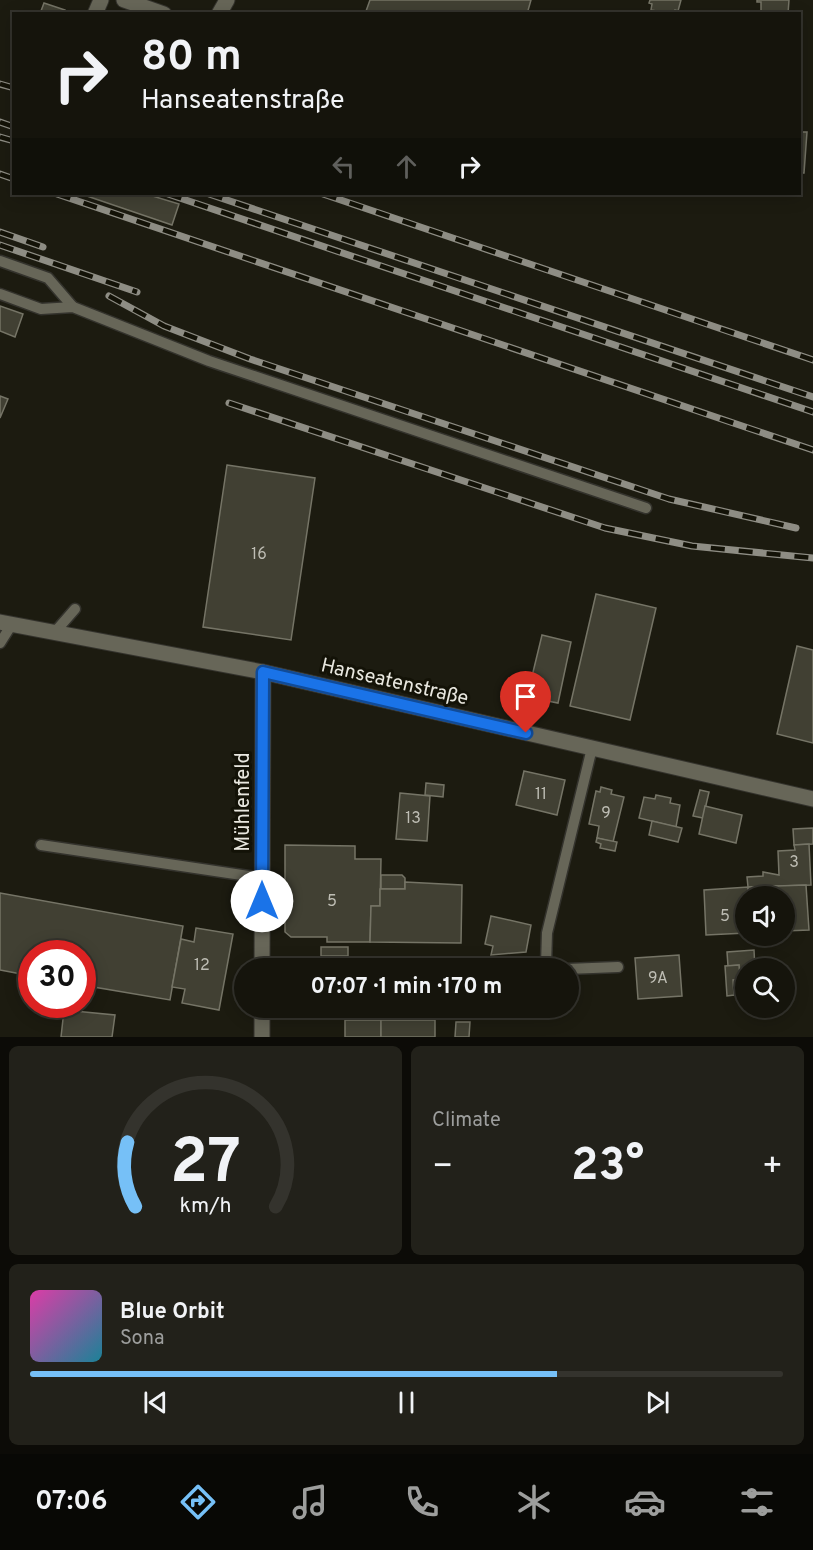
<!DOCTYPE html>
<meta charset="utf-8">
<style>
:root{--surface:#15140c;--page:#22211a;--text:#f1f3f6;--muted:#9d9e9d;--line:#34332d;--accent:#76c0f7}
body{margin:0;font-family:Overpass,sans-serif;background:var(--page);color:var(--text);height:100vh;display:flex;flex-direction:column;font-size:22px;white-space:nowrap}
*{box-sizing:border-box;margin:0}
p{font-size:20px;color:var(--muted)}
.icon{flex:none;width:33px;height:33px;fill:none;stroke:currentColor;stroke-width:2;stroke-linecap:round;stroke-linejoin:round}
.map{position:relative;height:1037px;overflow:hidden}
.panel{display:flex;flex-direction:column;gap:9px;padding:9px;background:#0c0b07;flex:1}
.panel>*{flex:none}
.hud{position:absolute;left:12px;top:12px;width:789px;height:183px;border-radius:0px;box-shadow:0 3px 15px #0003,0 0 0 2px var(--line);background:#15140c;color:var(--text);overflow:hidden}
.tools{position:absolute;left:735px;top:886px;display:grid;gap:12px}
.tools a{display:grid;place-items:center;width:60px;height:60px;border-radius:50%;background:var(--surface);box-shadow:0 3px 15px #0003,0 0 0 2px var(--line);font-size:30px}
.speed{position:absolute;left:18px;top:940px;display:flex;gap:12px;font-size:30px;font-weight:700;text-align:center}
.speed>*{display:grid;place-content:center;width:78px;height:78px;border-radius:50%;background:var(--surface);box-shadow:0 3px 15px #0003,0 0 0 2px var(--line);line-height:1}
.speed .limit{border:9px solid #d22;background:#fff;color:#111}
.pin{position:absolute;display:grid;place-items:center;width:51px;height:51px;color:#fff;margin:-62px -26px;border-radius:50% 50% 50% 0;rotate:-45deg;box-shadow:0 0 6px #0007}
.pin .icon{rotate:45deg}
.me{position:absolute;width:66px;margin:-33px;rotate:0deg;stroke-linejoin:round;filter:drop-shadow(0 0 4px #0008)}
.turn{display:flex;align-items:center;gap:21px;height:126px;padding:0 30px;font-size:27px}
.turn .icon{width:78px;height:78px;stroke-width:2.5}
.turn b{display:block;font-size:42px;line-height:51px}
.lanes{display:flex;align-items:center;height:57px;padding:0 30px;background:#0003;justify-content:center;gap:30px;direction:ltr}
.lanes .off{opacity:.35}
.big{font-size:45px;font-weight:700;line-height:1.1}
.panel .card{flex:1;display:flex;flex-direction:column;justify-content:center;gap:9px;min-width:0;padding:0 21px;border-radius:9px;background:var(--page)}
.panel .dial{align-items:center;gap:0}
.dial svg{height:156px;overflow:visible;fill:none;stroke:var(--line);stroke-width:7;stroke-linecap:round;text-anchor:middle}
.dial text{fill:var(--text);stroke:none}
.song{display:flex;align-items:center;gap:18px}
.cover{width:72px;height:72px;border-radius:9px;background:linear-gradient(135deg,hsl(320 70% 55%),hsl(190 70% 35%))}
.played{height:6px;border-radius:3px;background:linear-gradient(90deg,var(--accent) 70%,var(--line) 70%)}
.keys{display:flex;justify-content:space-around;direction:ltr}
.heat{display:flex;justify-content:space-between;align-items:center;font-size:33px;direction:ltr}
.panel .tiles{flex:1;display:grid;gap:9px;grid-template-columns:1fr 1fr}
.card:last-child{grid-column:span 2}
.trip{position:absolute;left:234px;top:958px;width:345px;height:60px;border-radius:30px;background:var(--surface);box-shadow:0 3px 15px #0003,0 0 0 2px var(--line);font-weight:700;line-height:60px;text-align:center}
.tabs{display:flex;height:96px;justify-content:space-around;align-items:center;background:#080805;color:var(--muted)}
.tabs .icon{width:42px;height:42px}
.tabs .active{color:var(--accent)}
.tabs b{font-size:27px;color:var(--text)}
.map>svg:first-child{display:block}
.building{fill:#414033;stroke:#757466;stroke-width:1.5}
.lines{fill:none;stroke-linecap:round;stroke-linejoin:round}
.service-casing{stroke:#34332d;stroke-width:13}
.minor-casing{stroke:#34332d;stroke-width:17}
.service{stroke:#676658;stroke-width:10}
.minor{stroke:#676658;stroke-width:15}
.rail-casing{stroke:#8e8d84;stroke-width:7}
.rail{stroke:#131207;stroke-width:4.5;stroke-dasharray:14;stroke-linecap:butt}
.route-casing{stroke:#114b97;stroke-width:15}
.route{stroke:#1a73e8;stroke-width:10}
.labels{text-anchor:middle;stroke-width:6;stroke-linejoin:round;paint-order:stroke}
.number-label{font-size:16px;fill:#bebdb4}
.street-label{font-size:20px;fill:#e8e7df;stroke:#131207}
</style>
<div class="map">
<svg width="813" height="1037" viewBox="0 0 813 1037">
<rect width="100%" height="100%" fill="#1c1b10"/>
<!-- building -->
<g class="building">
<path d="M370,0H531L527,14H365Z"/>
<path d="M650,0H681L678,11L675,10L674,14L651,10L652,4L649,3Z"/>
<path d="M757,0H789L788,14H761V2H757Z"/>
<path d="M44,3L65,10L64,14H43L41,11Z"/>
<path d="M800,132H807L804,173H800Z"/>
<path d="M81,194H146L179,204L172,225Z"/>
<path d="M0,306L23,314L15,337L0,331Z"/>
<path d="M0,396L8,399L0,418Z"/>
<path d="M227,465L315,478L291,640L203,627Z"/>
<path d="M596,594L656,608L630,720L570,706Z"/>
<path d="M542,635L571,642L558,703L527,697Z"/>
<path d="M797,646L813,650V743L777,734Z"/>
<path d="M524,771L565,780L557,815L516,805Z"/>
<path d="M426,783L444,785L443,797L425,795Z"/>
<path d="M601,787L612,790L611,794L624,797L613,842L597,838L599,826L589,824L596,791L600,792Z"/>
<path d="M700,790L709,792L703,818L693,816Z"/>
<path d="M400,793L430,796L427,841L396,839Z"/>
<path d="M656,795L671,798L670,803L680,805L676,827L639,818L644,797L655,799Z"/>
<path d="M705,806L742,815L736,843L699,834Z"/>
<path d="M652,821L682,828L678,842L649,835Z"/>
<path d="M813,828V844L794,845L793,829Z"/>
<path d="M597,838L617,842L615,851L600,848L601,844L596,842Z"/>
<path d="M809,844L811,885L748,887L747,877L763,876V872L779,875L778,851L795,850L794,845Z"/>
<path d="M285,845L355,846V859H381L380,906H371L370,942H327V937H291L285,932Z"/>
<path d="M381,875H402L405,878V889H381Z"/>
<path d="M405,882L462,885L461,943L370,942L371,906H380V889H405Z"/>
<path d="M806,885L809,930L784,931V897H748V887Z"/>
<path d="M748,887L746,933L706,935L704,890Z"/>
<path d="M0,893L183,926L170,1000L82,985V954H32V976L0,970Z"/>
<path d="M491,916L531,925L526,952L491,955L493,946L485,944Z"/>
<path d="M196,928L233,934L219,1010L182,1003L185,989L172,987L181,939L194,942Z"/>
<rect x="321" y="947" width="27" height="9"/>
<path d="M754,950L755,969H746V994L734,995L733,980L740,979L739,965L728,966L727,952Z"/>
<path d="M679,955L682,996L638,999L635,958Z"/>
<path d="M527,963V969H489L488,965Z"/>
<path d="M739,965L740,979L733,980L734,995L727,996L725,966Z"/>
<path d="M64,1010L115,1015L112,1037H61Z"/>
<rect x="345" y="1020" width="36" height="17"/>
<rect x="381" y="1020" width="54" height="17"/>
<path d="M456,1022H470L469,1037H455Z"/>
</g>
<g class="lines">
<defs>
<g id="service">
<path d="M0,261L48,278L73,307"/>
<path d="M0,294L41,309L73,307L209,361L646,508"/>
<path d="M55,632L75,609"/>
<path d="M0,643L12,624"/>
<path d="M41,845L262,878"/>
<path d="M555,969L546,965L547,933L592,748"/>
<path d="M567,969L618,967"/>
</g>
<g id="minor">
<path d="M124,0L164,14"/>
<path d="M95,14L101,0"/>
<path d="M219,14L227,0"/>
<path d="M0,622L263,672L813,799"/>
<path d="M262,969L263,672"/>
<path d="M262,1037V1008"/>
</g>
</defs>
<!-- service casing -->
<use href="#service" class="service-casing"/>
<!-- minor casing -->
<use href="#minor" class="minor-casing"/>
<!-- service -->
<use href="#service" class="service"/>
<!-- minor -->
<use href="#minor" class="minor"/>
<defs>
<g id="rail">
<path d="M0,84L14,88"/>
<path d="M0,122L14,127"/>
<path d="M0,137L14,141"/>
<path d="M0,174L14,179"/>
<path d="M57,194L813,450"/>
<path d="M168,194L813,412"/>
<path d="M209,194L813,397"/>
<path d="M323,194L813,360"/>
<path d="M0,232L43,247"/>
<path d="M0,245L137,292"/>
<path d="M109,296L164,326L250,359L669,499L796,528"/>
<path d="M229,403L605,528L692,546L813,558"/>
</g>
</defs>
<!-- rail casing -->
<use href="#rail" class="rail-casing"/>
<!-- rail -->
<use href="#rail" class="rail"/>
</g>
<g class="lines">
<defs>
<path id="route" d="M262,901L263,672L526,733"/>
</defs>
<!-- route casing -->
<use href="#route" class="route-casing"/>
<!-- route -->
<use href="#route" class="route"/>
</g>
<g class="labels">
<!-- number labels -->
<g class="number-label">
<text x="259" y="559">16</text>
<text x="541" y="799">11</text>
<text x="606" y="818">9</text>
<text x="413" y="823">13</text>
<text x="794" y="867">3</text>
<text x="332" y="906">5</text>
<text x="725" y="921">5</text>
<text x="202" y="970">12</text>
<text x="658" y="983">9A</text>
</g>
<!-- street labels -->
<g class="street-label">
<text transform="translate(395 681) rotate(13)" y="7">Hanseatenstraße</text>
<text transform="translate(242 802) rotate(-90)" y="7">Mühlenfeld</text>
</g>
</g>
</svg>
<div class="tools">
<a><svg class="icon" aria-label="sound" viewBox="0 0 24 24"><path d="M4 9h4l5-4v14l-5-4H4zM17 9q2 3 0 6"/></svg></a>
<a><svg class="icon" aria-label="search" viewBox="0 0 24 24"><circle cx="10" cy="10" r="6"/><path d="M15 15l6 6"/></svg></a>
</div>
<div class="speed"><div class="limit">30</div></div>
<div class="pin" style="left:526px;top:733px;background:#d93025"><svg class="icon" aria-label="arrive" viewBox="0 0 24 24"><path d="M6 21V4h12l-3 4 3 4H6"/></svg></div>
<svg class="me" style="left:262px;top:901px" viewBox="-20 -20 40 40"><circle r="19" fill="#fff"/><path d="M0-13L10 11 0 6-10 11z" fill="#1a73e8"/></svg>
<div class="trip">07:07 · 1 min · 170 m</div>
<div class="hud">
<div class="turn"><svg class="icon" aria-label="right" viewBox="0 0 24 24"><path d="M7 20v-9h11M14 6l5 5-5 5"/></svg><div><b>80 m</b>Hanseatenstraße</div></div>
<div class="lanes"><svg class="icon off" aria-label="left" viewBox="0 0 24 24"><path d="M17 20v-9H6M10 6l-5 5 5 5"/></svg><svg class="icon off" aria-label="ahead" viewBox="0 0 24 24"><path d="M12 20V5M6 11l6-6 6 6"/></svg><svg class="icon" aria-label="right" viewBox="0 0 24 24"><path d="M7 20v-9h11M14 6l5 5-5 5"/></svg></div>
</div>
</div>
<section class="panel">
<div class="tiles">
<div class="card dial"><svg viewBox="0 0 100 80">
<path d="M14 69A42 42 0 1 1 86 69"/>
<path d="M14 69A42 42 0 0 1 10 36" stroke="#76c0f7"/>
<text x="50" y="56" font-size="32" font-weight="700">27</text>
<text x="50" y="72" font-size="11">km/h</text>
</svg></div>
<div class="card"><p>Climate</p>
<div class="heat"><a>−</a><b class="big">23°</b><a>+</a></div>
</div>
<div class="card">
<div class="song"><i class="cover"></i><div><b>Blue Orbit</b><p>Sona</p></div></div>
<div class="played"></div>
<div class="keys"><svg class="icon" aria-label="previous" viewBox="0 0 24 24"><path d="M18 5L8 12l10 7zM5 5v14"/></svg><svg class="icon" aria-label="pause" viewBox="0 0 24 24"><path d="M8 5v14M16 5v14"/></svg><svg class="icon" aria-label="next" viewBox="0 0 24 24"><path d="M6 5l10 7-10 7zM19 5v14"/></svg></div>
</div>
</div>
</section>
<nav class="tabs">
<b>07:06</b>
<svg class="icon active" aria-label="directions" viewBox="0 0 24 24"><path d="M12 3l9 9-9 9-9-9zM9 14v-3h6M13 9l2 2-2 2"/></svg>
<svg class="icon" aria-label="music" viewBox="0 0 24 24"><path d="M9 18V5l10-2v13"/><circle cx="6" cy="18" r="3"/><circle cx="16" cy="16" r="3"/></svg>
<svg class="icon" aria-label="phone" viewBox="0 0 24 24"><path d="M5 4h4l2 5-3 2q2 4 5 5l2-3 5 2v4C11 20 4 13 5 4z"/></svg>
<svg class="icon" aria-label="climate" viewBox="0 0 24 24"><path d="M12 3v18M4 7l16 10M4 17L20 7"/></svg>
<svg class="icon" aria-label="car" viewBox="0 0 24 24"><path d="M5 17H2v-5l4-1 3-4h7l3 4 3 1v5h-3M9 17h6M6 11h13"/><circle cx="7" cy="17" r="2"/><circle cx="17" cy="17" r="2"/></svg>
<svg class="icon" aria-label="filters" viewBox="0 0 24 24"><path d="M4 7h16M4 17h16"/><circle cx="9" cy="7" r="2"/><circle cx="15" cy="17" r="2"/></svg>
</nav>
